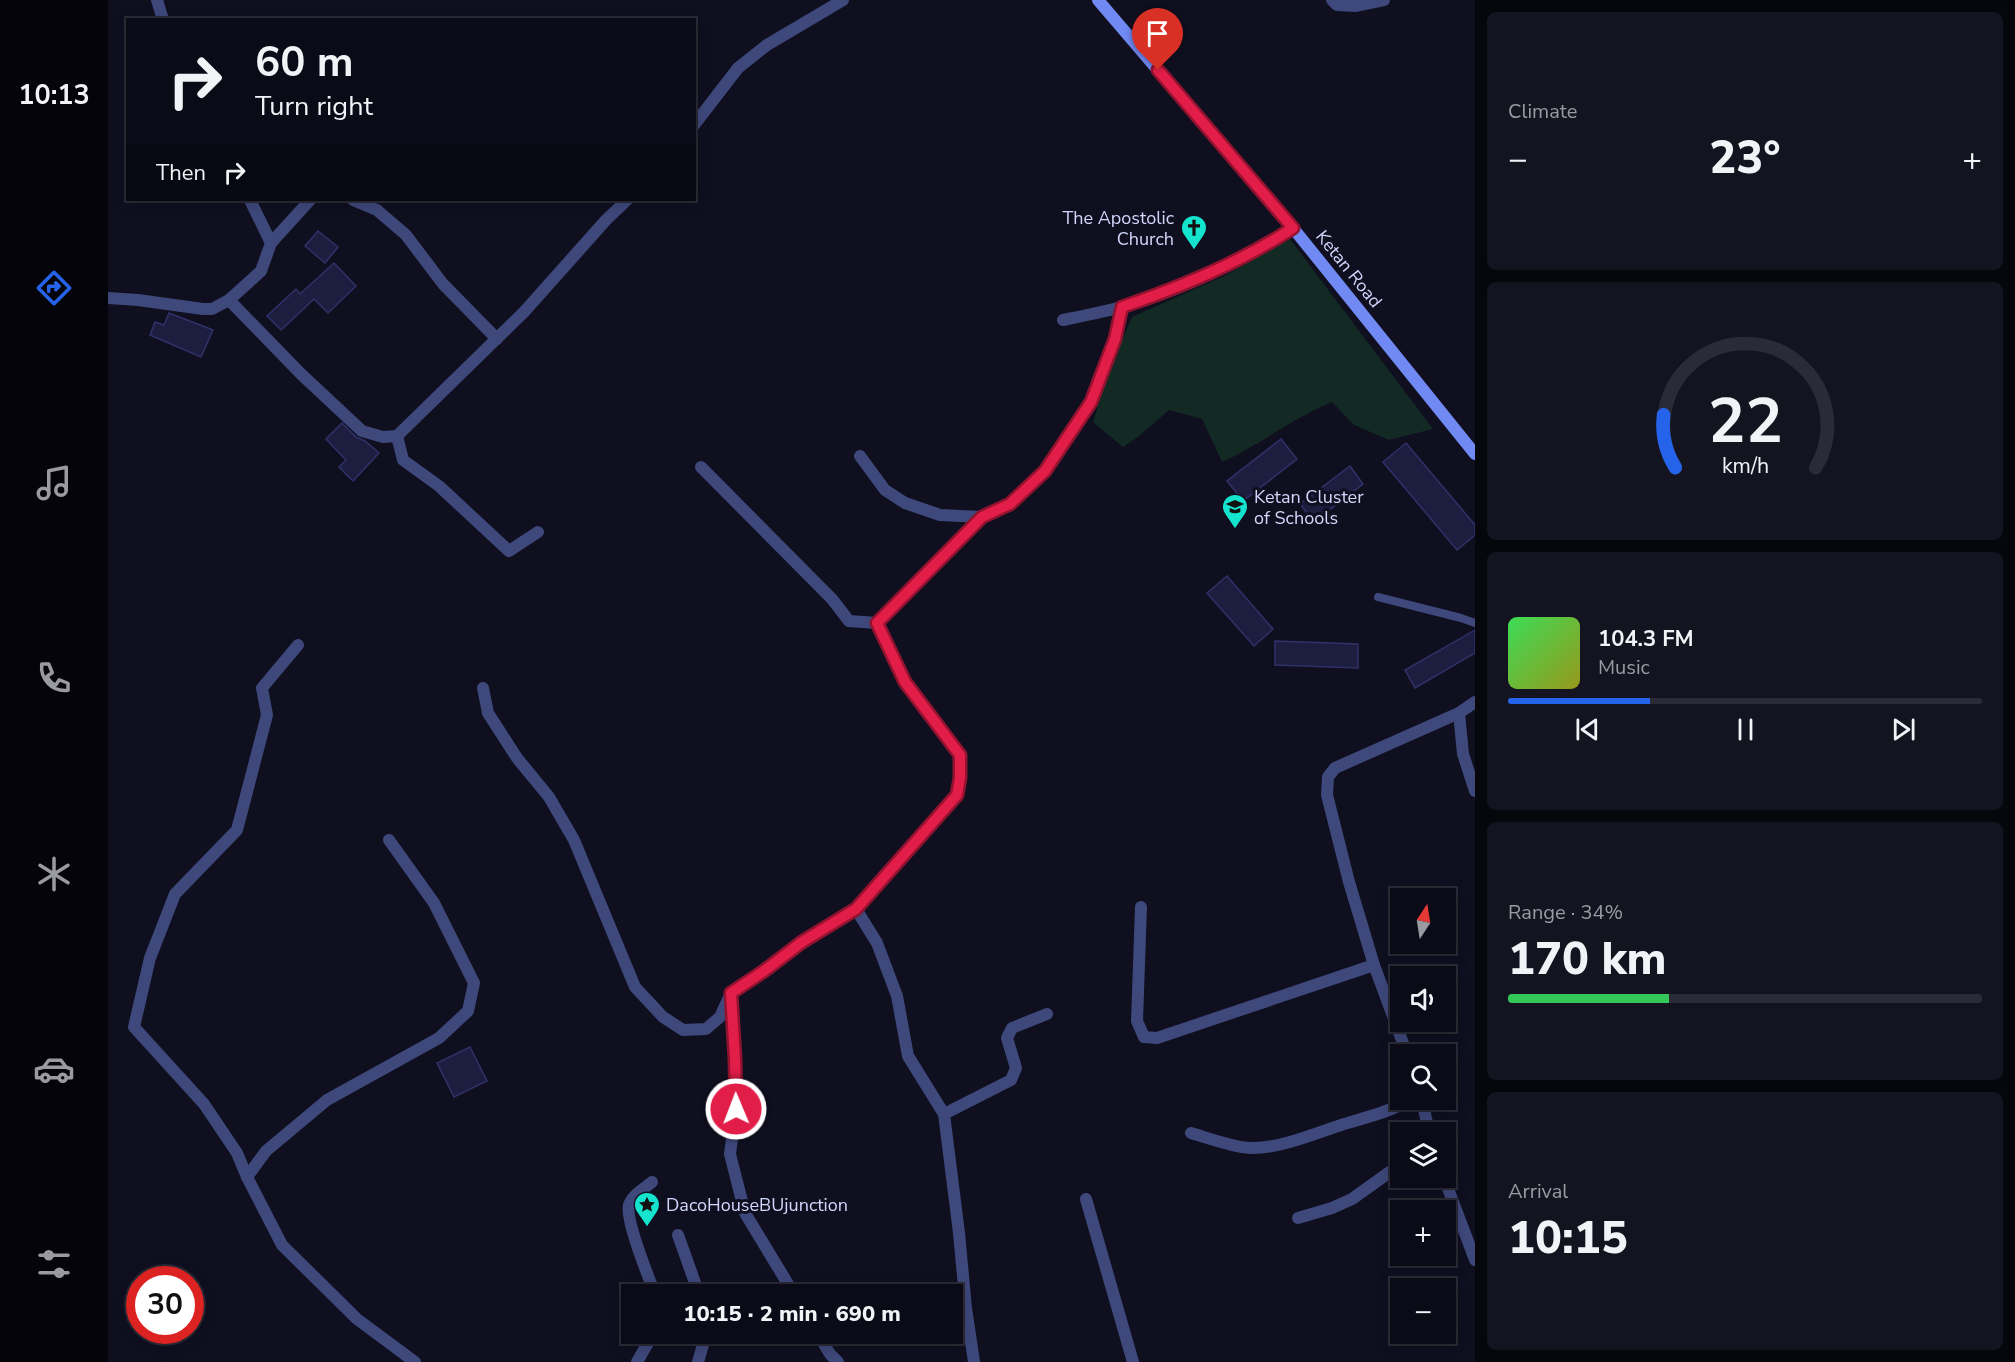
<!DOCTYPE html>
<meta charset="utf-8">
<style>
:root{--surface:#0b0b18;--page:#141421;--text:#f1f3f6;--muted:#9a9ba2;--line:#2b2b37;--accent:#2563eb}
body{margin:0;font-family:"Nunito Sans",sans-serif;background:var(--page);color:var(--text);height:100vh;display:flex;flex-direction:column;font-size:22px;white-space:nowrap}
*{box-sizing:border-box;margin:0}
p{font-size:20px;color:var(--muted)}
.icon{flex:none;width:33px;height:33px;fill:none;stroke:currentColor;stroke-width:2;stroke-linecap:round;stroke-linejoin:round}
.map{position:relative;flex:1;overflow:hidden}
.sheet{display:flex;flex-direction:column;gap:12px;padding:12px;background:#06060d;width:540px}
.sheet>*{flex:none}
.hud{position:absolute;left:18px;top:18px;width:570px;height:183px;border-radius:0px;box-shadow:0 3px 15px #0003,0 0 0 2px var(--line);background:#0b0b18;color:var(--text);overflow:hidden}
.needle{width:39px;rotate:12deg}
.buttons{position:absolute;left:1282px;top:888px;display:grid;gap:12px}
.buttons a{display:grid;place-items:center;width:66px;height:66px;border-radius:0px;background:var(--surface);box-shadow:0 3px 15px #0003,0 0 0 2px var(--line);font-size:30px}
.speed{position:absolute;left:18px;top:1266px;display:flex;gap:12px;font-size:30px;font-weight:700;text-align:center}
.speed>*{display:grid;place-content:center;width:78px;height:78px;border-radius:50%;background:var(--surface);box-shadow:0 3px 15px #0003,0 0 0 2px var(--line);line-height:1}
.speed .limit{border:9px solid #d22;background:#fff;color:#111}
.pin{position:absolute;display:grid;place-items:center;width:51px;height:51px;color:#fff;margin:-62px -26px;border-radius:50% 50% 50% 0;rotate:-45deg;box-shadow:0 0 6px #0007}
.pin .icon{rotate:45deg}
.me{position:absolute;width:66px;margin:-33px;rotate:359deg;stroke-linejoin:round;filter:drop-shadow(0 0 4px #0008)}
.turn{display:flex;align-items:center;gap:21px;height:126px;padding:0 30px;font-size:27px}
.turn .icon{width:78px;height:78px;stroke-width:2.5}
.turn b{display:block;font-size:42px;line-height:51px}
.then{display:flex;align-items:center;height:57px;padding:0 30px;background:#0003;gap:12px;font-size:22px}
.big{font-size:45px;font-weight:800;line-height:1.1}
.sheet .tile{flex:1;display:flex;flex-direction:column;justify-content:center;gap:9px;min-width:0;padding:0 21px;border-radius:9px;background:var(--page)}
.sheet .dial{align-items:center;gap:0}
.dial svg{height:156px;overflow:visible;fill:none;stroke:var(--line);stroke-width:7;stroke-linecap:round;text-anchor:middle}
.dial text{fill:var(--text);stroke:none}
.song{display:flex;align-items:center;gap:18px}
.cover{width:72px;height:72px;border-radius:9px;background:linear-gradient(135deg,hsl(130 70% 55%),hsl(60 70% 35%))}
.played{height:6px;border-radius:3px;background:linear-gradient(90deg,var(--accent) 30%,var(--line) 30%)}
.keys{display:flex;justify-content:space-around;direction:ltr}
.heat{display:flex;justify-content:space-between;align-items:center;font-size:33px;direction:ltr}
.charge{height:9px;border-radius:4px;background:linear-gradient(90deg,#34c759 34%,var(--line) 0)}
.trip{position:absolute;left:513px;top:1284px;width:342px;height:60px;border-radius:0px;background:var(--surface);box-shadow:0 3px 15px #0003,0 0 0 2px var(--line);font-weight:800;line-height:60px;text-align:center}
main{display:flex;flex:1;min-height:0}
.tab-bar{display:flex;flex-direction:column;width:108px;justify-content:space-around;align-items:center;background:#04040a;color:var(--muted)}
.tab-bar .icon{width:42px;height:42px}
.tab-bar .current{color:var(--accent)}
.tab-bar b{font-size:27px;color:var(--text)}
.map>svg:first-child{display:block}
.green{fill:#132924}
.building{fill:#1d1d3f;stroke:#313169;stroke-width:1.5}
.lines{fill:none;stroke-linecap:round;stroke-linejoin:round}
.lane{stroke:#3e487b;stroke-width:8}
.street{stroke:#3e487b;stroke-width:12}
.secondary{stroke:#7189f2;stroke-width:12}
.route-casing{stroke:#92132f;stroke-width:15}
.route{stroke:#e11d48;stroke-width:10}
.labels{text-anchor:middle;stroke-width:6;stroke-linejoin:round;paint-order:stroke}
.poi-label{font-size:18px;fill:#d2d6fb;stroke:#0f0f20;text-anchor:start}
.street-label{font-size:18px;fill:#d2d6fb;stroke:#0f0f20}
</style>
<main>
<nav class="tab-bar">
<b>10:13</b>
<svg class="icon current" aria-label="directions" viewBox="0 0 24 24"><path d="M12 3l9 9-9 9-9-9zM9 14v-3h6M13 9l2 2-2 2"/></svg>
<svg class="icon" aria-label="music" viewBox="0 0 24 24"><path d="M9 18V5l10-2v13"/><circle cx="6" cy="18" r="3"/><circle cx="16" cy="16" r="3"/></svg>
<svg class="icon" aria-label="phone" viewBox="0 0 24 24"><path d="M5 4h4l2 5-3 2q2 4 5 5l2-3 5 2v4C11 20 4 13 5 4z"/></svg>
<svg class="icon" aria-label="climate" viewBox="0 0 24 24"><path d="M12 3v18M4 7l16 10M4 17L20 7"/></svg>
<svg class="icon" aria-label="car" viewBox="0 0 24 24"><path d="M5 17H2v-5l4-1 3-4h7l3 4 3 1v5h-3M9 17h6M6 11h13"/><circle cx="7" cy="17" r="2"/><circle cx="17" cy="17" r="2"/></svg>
<svg class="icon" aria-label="filters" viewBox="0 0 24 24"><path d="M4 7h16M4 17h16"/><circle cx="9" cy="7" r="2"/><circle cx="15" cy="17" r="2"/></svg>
</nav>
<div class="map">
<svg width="1367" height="1362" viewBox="0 0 1367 1362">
<rect width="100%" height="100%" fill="#0f0f20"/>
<!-- green -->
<path class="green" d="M1182,239L1325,429L1281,440L1246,425L1224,402C1185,418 1152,445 1114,462L1094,419L1061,410L1030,437L1015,447L985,422L1001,370L1024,317L1116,276Z"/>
<!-- building -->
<g class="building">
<path d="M210,231L230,247L217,263L197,246Z"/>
<path d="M226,263L248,286L220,313L206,299L173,330L159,316L188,289L192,294Z"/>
<path d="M61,313L105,330L93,357L42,335L47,322L56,325Z"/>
<path d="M234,423L248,437L257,441L271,453L245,481L231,467L238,460L218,439Z"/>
<path d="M1173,439L1189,459L1135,501L1119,481Z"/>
<path d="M1298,443L1367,525V535L1349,550L1275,462Z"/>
<path d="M1242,466L1255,484L1206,522L1192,504Z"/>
<path d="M1119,576L1165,629L1146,646L1099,593Z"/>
<path d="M1367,630V653L1307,688L1297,670Z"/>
<path d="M1167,641L1250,644V668L1167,665Z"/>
<path d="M362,1047L379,1081L346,1097L329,1063Z"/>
</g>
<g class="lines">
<!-- lane -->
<path class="lane" d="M1270,597L1353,618L1367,623"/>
<!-- street -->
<g class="street">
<path d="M49,0L55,20"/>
<path d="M1224,0L1229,5L1247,6L1276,0"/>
<path d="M586,125L630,68L659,45L735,0"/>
<path d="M245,200L269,210L298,235L335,284L389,339"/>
<path d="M163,243L202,200"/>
<path d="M0,298L30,300L95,309H104L121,300L153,271L163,243L142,200"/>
<path d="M121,300L193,374L254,431L275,437L289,436L416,312L498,220L519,200"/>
<path d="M955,320C975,316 994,312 1014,307C1073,290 1133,262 1185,228"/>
<path d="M289,436L295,460L331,486L401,551L430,532"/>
<path d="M752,456L777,490L797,503L832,515L874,517L902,504L937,471L983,402L1007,339L1014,307"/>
<path d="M769,623L874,517"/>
<path d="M190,645L154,688L159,715L129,830L67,894L42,958L26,1027L96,1104L129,1153L139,1177L174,1245L249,1319L307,1362"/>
<path d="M375,688L380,713L409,758L441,797L466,840L527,987L555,1017L575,1030L598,1029L612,1017L623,993L656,971L694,942L748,909L849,795L852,778V755L797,682L769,623L741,621L724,599L593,467"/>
<path d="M1351,713L1355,754L1367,791"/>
<path d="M1033,907L1029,1021L1036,1037L1049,1038L1266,965"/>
<path d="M748,909L769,943L789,996L800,1056L836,1114L851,1233L858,1308L866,1362"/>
<path d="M623,994L627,1059L628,1109L622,1154L637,1213L686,1294"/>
<path d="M1299,1054L1266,965L1241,882L1219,795L1220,777L1227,768L1351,713L1367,702"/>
<path d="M1314,1100L1321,1132"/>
<path d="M836,1114L903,1080L908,1068L899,1038L904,1028L939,1014"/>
<path d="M1083,1133C1100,1138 1124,1147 1142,1148C1172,1149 1208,1133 1236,1124C1259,1117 1281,1112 1302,1100"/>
<path d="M139,1177L158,1151L219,1100L331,1038L360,1011L366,983L326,903L281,840"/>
<path d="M1336,1178L1367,1260"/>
<path d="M544,1182C536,1189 524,1195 521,1205C517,1220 541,1278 547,1294"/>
<path d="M978,1199L1025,1362"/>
<path d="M1190,1218L1224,1208L1244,1199L1293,1164"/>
<path d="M570,1235L591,1294"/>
<path d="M710,1334L722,1354L730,1362"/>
<path d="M529,1362L545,1334"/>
<path d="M590,1362L597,1338V1334"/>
</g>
<!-- secondary -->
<path class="secondary" d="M990,0L1185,228L1367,454"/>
</g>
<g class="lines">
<defs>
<path id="route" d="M628,1109L627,1059L623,993L656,971L694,942L748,909L849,795L852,778V755L797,682L769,623L874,517L902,504L937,471L983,402L1007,339L1014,307C1073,287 1132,263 1185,228L1050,70"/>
</defs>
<!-- route casing -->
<use href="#route" class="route-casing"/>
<!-- route -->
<use href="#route" class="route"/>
</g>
<!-- icons -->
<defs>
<symbol id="church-pin" viewBox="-11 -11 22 30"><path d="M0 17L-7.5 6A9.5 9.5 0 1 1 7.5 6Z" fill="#14e4ce" stroke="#0f0f20"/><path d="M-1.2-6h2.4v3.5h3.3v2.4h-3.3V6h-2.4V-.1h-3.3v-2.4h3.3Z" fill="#111"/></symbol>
<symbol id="school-pin" viewBox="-11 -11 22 30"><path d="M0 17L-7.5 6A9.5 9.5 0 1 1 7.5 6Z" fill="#14e4ce" stroke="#0f0f20"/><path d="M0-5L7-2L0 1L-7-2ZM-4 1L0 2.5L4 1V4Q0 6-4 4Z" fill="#111"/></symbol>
<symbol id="sight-pin" viewBox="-11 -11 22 30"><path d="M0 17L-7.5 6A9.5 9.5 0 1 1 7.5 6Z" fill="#14e4ce" stroke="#0f0f20"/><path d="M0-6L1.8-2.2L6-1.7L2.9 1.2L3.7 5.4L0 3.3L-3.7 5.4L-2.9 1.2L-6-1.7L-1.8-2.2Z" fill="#111"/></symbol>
</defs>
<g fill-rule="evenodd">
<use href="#church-pin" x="1071" y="213" width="30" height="40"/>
<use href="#school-pin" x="1112" y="492" width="30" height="40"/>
<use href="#sight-pin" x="524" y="1190" width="30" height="40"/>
</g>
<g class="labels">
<!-- poi labels -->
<g class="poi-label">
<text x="1066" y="224" text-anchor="end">The Apostolic<tspan x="1066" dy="21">Church</tspan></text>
<text x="1146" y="503">Ketan Cluster<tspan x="1146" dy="21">of Schools</tspan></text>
<text x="558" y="1211">DacoHouseBUjunction</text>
</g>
<!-- street labels -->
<g class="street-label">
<text transform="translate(1241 269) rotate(51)" y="6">Ketan Road</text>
</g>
</g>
</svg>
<div class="buttons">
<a><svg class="needle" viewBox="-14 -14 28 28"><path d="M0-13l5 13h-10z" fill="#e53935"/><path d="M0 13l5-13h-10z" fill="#9a9ba2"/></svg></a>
<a><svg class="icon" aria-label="sound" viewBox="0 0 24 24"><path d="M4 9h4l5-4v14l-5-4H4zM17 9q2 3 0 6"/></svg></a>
<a><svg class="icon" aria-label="search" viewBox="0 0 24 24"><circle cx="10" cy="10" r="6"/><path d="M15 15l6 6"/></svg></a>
<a><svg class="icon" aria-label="layers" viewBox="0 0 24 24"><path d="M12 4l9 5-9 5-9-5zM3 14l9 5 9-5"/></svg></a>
<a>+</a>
<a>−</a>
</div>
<div class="speed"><div class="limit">30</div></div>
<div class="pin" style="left:1050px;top:70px;background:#d93025"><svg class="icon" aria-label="arrive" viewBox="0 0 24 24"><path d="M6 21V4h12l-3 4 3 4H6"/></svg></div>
<svg class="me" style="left:628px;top:1109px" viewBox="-20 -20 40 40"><circle r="17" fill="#e11d48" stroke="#fff" stroke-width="3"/><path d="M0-11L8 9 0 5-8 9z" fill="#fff"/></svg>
<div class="trip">10:15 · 2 min · 690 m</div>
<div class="hud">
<div class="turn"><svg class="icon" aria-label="right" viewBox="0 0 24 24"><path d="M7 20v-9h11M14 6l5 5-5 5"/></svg><div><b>60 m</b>Turn right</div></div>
<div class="then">Then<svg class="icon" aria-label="right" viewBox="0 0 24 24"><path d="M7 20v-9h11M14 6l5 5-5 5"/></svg></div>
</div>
</div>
<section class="sheet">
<div class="tile"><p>Climate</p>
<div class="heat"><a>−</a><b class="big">23°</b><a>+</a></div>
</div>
<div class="tile dial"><svg viewBox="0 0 100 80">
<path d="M14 69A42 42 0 1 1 86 69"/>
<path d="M14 69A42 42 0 0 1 8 42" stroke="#2563eb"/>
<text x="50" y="56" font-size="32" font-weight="700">22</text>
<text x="50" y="72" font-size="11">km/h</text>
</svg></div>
<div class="tile">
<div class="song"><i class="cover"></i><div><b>104.3 FM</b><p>Music</p></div></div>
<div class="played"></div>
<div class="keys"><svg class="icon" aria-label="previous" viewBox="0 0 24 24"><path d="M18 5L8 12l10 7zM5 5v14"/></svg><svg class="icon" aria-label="pause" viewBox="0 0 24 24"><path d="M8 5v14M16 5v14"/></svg><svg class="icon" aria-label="next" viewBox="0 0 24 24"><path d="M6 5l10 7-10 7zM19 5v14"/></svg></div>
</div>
<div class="tile"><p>Range · 34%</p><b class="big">170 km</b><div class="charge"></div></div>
<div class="tile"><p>Arrival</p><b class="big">10:15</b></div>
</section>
</main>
